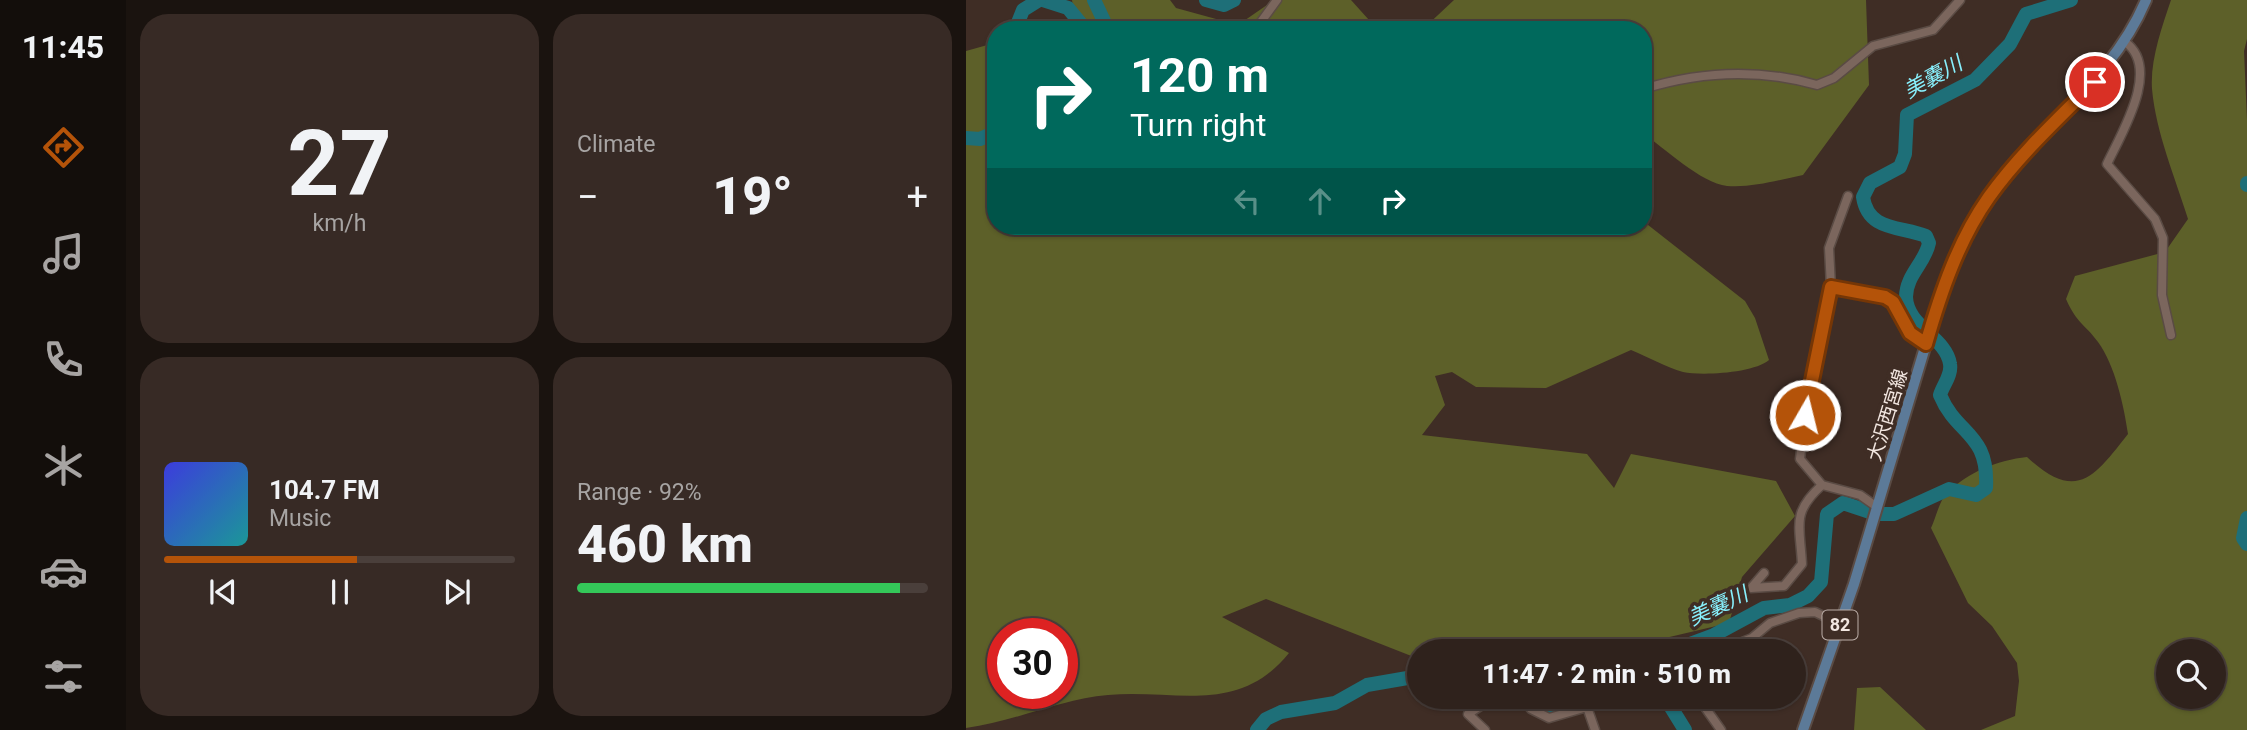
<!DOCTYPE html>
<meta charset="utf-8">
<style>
:root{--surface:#2f221c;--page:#372a25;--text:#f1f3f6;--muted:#a7a4a3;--line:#4a3f3b;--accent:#b45309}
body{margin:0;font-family:Roboto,"Noto Sans JP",sans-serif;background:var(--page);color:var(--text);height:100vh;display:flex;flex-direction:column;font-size:26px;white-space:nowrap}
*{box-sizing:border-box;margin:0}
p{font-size:23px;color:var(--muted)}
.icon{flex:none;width:38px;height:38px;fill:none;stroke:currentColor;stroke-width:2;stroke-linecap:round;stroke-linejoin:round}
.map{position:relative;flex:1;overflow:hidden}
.sheet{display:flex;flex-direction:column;gap:14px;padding:14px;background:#1a130f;width:840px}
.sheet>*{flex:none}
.hud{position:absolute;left:21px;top:21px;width:665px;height:214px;border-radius:28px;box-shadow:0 2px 5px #0004,0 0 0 2px var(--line);background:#00695c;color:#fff;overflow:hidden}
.fabs{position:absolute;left:1190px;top:639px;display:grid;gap:14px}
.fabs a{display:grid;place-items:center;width:70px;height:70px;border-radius:50%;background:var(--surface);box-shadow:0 2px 5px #0004,0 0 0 2px var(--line);font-size:35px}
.speed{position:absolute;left:21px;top:618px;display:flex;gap:14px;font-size:35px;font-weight:700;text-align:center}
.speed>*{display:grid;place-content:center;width:91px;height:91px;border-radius:50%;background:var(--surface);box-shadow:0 2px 5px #0004,0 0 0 2px var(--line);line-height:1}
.speed .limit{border:10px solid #d22;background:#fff;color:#111}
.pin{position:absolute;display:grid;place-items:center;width:60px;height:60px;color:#fff;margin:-30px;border:4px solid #fff;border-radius:50%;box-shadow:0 2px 7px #0007}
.me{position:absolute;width:77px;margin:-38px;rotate:8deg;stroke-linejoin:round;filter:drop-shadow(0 0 5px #0008)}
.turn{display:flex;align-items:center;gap:24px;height:147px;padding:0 28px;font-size:32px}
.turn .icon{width:91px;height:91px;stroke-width:2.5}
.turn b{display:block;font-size:49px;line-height:60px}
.lanes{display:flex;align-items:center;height:66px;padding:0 28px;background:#0003;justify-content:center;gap:35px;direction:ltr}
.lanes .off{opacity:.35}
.big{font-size:52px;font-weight:800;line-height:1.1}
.sheet .card{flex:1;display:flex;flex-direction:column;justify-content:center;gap:10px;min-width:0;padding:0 24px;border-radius:28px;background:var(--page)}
.sheet .dial{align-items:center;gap:0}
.dial b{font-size:91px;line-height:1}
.song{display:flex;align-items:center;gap:21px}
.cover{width:84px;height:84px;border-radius:10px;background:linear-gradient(135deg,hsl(240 70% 55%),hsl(180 70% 35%))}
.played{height:7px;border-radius:4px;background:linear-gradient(90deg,var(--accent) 55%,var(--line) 55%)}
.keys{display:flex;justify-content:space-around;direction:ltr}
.heat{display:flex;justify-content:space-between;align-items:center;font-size:38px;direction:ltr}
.charge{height:10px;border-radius:5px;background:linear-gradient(90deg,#34c759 92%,var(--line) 0)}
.sheet .tiles{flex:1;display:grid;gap:14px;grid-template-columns:repeat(2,1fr)}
.trip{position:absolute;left:441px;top:639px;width:399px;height:70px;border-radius:35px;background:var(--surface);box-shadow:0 2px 5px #0004,0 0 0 2px var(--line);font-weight:800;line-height:70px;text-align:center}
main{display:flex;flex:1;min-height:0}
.menu{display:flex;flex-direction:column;width:126px;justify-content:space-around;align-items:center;background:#130e0b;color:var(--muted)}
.menu .icon{width:49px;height:49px}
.menu .current{color:var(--accent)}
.menu b{font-size:32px;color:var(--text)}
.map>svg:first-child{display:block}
.green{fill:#5d6029;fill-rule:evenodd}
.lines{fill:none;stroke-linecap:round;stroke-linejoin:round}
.river{stroke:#1e6f78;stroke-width:14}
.minor-casing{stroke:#5a4b44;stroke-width:11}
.major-casing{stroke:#5a4b44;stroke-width:14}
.minor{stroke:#7b665d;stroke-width:8}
.major{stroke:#5c7a98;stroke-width:10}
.route-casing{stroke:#753606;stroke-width:18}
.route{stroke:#b45309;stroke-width:12}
.labels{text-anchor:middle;stroke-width:7;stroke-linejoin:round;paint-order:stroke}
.shield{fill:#3f2d25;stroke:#bcaea8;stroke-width:2}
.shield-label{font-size:18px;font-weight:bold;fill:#f2e6e0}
.street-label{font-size:19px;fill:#f2e6e0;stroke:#3f2d25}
.water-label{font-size:21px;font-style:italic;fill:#88f1fe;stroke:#3f2d25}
</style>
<main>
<nav class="menu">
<b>11:45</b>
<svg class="icon current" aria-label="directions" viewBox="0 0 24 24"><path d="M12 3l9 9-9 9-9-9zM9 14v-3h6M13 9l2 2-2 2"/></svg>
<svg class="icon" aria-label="music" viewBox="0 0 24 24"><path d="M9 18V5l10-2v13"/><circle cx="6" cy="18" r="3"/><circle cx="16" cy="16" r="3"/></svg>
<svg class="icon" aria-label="phone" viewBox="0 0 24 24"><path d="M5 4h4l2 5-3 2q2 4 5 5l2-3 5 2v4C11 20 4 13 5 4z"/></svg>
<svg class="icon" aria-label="climate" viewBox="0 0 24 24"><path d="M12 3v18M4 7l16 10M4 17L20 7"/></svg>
<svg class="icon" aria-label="car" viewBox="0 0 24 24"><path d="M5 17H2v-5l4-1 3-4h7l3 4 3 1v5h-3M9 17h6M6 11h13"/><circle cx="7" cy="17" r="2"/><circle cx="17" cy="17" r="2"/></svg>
<svg class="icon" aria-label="filters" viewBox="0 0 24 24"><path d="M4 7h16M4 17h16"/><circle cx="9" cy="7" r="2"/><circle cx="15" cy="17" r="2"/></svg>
</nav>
<section class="sheet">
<div class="tiles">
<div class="card dial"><b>27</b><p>km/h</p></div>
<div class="card"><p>Climate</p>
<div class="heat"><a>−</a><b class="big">19°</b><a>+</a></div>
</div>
<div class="card">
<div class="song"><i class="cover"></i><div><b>104.7 FM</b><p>Music</p></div></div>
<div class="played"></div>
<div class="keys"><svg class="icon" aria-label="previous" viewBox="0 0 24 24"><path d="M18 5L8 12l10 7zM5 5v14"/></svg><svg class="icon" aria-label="pause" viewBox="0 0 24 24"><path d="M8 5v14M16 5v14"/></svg><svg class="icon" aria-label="next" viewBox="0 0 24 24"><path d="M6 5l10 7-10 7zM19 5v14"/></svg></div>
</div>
<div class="card"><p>Range · 92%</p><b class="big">460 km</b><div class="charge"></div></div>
</div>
</section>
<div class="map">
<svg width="1281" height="730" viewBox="0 0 1281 730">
<rect width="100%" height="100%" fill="#3f2d25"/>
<!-- green -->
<g class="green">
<path d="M106,0H204L210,8L272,25L308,0H385L412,30H38L49,18L96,29L110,27Z"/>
<path d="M488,0H900L903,85L837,175C813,180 786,188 761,186C735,183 698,148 677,133V30H456Z"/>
<path d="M1205,0H1281V39L1278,51L1281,120V511L1273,538L1281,550V730H1015L1049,716L1053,681L1051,663L1026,626L1002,603L965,528C970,518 973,501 981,493C1002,472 1032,460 1061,457C1111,503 1128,477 1162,434C1158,406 1149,365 1132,342C1118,323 1111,324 1100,299L1109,276L1199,252L1222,219C1209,177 1190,133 1186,89C1184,60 1196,27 1205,0ZM1202,651H1248V696H1202Z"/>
<path d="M30,38V226H677V221L779,301L789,318L803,360C788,373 736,376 717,372C700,367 682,357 665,350L580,388L510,387L486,372L469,376L479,405L456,435L621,454L648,488L665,454L810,481L829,516L776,577L763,623L644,651H453V659L300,599L256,617L323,653C272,716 210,689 142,695C94,699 48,722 0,728V51L25,44ZM37,634H96V693H37Z"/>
<path d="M914,687L960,730H961H888L891,688Z"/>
</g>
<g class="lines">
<!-- river -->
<g class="river">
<path d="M77,0L102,8L120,30"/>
<path d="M128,0L138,21L137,30"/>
<path d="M240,0L258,5L268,0"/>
<path d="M49,30L57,10L73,0"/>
<path d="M0,138L14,139L30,132"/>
<path d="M1281,183V185"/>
<path d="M1281,518L1277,538L1281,544"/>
<path d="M705,651L748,635L798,608L824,605L842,596L855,582L861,514L877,503L910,514H928L983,489L1010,495L1020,488C1023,432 991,436 974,395C977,385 986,375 984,364C980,337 941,327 940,297C940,275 959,263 963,243L960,236C934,226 902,231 897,197L904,183L934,167L939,154L941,115L1009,80L1044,44L1060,14L1105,0"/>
<path d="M488,696H508"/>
<path d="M562,696L586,710L615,702L619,696"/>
<path d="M698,696L719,730"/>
<path d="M291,730L300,719L315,712L369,703L401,685L453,676"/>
</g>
<defs>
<g id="minor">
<path d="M289,30L311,0"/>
<path d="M1159,42C1196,68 1155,134 1141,164L1189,219L1197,238L1196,295L1205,335"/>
<path d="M677,89C735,71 792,68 851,85L868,78L907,46L967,30L994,0"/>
<path d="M882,196L863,248L865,287L841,399L834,459L856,485L894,495L911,507"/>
<path d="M865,287L918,297L927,302C934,322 942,332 960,344"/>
<path d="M798,573L785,588L818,586L836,564C834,525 825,513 856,485"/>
<path d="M754,651L786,638L804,623L833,613L849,612L874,624"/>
<path d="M553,696L565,709L583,718L621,707L629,730"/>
<path d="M731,696L755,730"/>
<path d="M519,730L502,714L530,696"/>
</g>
<path id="major" d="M837,730L888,584L978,284C991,254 1004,224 1023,197C1072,127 1146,81 1180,0"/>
</defs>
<!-- minor casing -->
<use href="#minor" class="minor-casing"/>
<!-- major casing -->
<use href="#major" class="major-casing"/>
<!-- minor -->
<use href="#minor" class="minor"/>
<!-- major -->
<use href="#major" class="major"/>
</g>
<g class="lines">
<defs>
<path id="route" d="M839,415L865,287L919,297L927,302L944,333L960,344C975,292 992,241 1023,197C1053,155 1093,118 1129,82"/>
</defs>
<!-- route casing -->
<use href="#route" class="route-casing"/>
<!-- route -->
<use href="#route" class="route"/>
</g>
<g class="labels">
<!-- shield labels -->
<rect class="shield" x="856.5" y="610.5" width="35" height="29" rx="5"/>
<g class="shield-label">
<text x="874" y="631">82</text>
</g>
<!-- street labels -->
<g class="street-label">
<text transform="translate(921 415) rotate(-73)" y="7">大沢西宮線</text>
</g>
<!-- water labels -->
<g class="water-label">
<text transform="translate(967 77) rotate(-29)" y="7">美嚢川</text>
<text transform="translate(752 606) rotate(-25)" y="7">美嚢川</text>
</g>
</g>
</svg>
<div class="fabs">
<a><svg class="icon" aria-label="search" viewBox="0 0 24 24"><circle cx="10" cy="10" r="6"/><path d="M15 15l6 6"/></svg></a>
</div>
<div class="speed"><div class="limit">30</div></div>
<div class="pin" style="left:1129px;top:82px;background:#d93025"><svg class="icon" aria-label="arrive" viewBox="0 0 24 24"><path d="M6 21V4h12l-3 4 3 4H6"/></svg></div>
<svg class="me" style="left:839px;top:415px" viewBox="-20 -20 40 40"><circle r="17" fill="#b45309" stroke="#fff" stroke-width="3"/><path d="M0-11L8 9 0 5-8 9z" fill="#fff"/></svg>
<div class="trip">11:47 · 2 min · 510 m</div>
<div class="hud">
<div class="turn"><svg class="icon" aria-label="right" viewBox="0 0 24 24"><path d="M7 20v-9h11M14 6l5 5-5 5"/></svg><div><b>120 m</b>Turn right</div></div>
<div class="lanes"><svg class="icon off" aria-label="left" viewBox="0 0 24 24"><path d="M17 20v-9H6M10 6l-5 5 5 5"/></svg><svg class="icon off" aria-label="ahead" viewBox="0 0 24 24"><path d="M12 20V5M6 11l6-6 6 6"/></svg><svg class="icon" aria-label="right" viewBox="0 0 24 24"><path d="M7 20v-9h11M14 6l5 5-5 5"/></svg></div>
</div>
</div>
</main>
